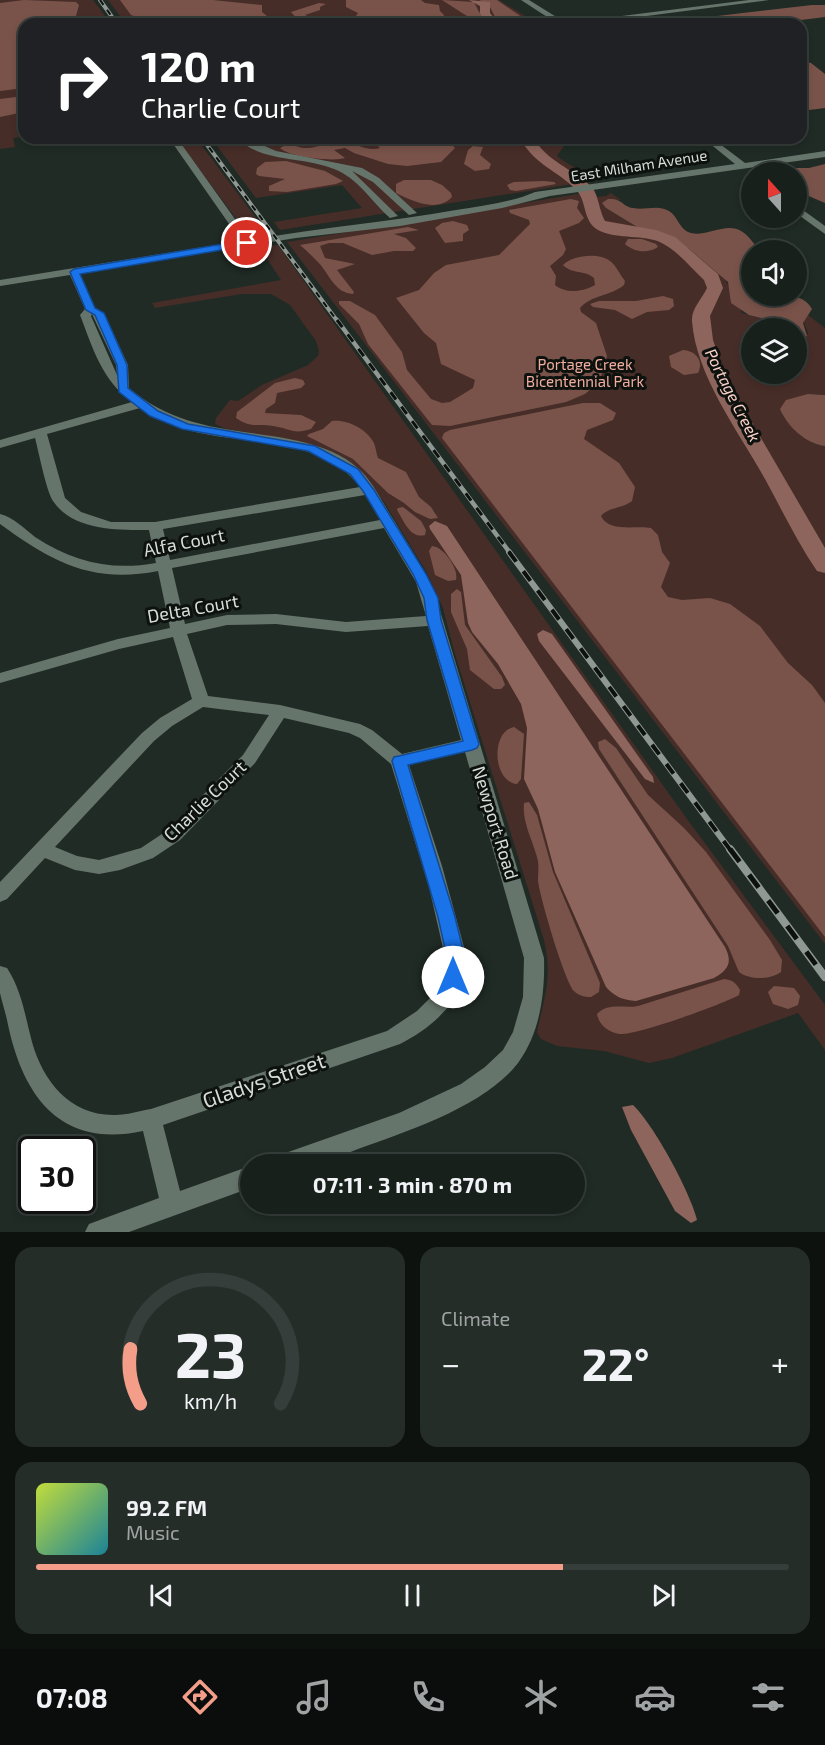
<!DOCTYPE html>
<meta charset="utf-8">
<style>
:root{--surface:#18201c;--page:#252d29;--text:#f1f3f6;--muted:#9fa3a3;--line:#363e3b;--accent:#f49e8a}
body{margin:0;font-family:"Exo 2",sans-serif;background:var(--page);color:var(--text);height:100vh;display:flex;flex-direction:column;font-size:22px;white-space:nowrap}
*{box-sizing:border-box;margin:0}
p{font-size:20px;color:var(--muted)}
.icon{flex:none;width:33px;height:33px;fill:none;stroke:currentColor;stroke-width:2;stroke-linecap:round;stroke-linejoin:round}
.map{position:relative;height:1232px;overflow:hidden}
.panel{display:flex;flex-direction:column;gap:15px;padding:15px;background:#0d120f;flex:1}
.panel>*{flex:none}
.banner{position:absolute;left:18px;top:18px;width:789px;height:126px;border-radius:18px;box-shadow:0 3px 9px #0003,0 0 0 2px var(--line);background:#202124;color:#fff;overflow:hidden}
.needle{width:39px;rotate:339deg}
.buttons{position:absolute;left:741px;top:162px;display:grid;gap:12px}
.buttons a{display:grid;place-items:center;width:66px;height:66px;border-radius:50%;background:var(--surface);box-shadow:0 3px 9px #0003,0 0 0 2px var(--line);font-size:30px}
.speed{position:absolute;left:18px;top:1136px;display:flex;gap:12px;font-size:30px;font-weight:700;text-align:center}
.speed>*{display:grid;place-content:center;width:78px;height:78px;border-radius:50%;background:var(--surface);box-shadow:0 3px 9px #0003,0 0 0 2px var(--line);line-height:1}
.speed .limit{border:3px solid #111;border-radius:9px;background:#fff;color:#111}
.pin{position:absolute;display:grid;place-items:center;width:51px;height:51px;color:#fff;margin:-26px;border:3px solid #fff;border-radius:50%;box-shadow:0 2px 6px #0007}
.me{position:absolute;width:66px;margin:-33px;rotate:0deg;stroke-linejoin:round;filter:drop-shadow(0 0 4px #0008)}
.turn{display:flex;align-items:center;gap:21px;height:126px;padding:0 24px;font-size:27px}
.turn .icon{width:78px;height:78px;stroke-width:2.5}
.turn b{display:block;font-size:42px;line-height:51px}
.big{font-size:45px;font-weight:700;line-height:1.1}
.panel .tile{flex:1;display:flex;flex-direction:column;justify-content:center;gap:9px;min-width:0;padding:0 21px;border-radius:18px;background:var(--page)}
.panel .dial{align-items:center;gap:0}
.dial svg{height:156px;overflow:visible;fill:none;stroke:var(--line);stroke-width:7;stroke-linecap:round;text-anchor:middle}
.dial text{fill:var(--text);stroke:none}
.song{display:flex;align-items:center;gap:18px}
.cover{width:72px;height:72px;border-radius:9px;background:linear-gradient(135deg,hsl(70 70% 55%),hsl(190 70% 35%))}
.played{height:6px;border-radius:3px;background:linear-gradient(90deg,var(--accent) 70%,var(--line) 70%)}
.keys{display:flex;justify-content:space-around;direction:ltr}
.heat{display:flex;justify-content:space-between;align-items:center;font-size:33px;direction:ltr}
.panel .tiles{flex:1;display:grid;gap:15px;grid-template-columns:1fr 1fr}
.tile:last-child{grid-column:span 2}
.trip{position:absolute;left:240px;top:1154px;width:345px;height:60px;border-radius:30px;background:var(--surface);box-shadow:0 3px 9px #0003,0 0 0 2px var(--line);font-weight:700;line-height:60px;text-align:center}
.dock{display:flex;height:96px;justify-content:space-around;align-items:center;background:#0a0d0b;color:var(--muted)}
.dock .icon{width:42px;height:42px}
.dock .selected{color:var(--accent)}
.dock b{font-size:27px;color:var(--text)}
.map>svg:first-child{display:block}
.green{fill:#472d28}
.forest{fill:#79534a}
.water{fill:#8d655c}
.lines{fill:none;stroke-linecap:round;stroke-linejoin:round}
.river{fill:#8d655c;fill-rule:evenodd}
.minor{fill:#66756c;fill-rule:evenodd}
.rail-far3-casing{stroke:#8f9892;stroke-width:4}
.rail-far2-casing{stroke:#8f9892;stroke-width:4.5}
.rail-far1-casing{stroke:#8f9892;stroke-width:6}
.rail-casing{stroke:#8f9892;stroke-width:8}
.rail-far3{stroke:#0e120f;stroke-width:2;stroke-dasharray:6;stroke-linecap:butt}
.rail-far2{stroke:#0e120f;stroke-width:3;stroke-dasharray:9;stroke-linecap:butt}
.rail-far1{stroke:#0e120f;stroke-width:4;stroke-dasharray:12;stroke-linecap:butt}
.rail{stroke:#0e120f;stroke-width:5;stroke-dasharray:16;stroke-linecap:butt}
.route{fill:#1a73e8;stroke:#114b97;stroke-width:1.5}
.labels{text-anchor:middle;stroke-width:6;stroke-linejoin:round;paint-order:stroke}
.far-street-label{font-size:15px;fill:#d7ded9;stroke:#0e120f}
.far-park-label{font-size:15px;fill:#f1ad9e;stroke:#0e120f}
.far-water-label{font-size:16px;font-style:italic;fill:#fad0c6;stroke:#0e120f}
.street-label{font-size:18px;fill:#d7ded9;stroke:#0e120f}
.near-street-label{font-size:21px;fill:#d7ded9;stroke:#0e120f}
</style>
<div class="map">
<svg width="825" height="1232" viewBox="0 0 825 1232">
<rect width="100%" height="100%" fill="#202b25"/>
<!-- green -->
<g class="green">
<path d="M0,0H93L111,24H24V137L13,138L15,147L0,149Z"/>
<path d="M108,0H499L538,24H126Z"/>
<path d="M176,138H196L265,230L247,233Z"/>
<path d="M211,138H600L566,143L557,156C573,169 583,169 598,180L280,230L274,222L362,208L342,185L256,198Z"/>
<path d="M596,191L594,193L596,197L606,196L611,193L621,200L609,199L606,208L642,230L666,237L689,249L699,259L724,277L742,313L786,325V328H752V374H796L797,340L805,338L808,333L803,320L808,315L825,328V395L815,394L782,415C794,428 807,444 825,446V944L287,242Z"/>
<path d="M278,245L687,819L825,1005V1050L798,1013L672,1058L649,1063L604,1051L557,1046L541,1039L537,1033L538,1027C546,993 552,975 544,940L455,654L443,608L426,571L384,502L362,473L283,438L226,429L215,424L216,418L230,400L238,401L262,385L308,365L318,356L319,351L316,341L290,305L271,294H242L155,308L152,303L281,280L264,254L250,256L254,247Z"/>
</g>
<!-- forest -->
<g class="forest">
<path d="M24,0L76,2L79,5L76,16L79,24H24V88L0,91V3Z"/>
<path d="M120,0H213L262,5V12L272,20L270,24H156L131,15Z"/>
<path d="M346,0H421L425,3L439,5L440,11L444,15L442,20L449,24H372L354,19L358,13L346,7Z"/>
<path d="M442,0L474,2L479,12L487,18L486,24H473L470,18Z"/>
<path d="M479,0H497L532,24L498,23L489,5Z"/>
<path d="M319,3L326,4L320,7V10L305,15L313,19L332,20L326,24L299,21L291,12Z"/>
<path d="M812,5H825V17L769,24H649Z"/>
<path d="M801,61L811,63L825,74V108L801,111Z"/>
<path d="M24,96V112L0,117V99Z"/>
<path d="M356,138H451L450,142L455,148L441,162L407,166L388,164L354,153L345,148L334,150L345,158C333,162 289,157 280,148C289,141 297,148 307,148C319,148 329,140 344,142C356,143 367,152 380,148L373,141Z"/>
<path d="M473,146L483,147L480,155L491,164L489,169L475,171L464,164L468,150Z"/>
<path d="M286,161L325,171L343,181L336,184L287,192L269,191V186L285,179L259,176L256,174L257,168L265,162Z"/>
<path d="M825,164V203L797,191L796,172H777L784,168H809Z"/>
<path d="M404,180H431L442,185L451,193L452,197C437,213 412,201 396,193V184Z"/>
<path d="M544,181L554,182L556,184L516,191L510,190L507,185L514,182Z"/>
<path d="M571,199L579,201L577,208L584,218L579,223L559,231L566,249L563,255L550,266L556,276L555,285C566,294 583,292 595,285L594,278C585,270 571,274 563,265C572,255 599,252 610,261C616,265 620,275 625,281L624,285C611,296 591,295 580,308L581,312L596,323L607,356L600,380L592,388L585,394L566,402L450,426L432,425L368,344L359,324L339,304V301H350L375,315L402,352L407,370L431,399L442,403L450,402L473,388L475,380L441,364L436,343L424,333L396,298L419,290L434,273L446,265L499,255L530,224L529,220L510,213L509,210Z"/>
<path d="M608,199C623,198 621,206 633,208C645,211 657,204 669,211C679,217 678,229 691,233C707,237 726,222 741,231C750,236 753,244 760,250H752V296C771,296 801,289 812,309L803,323L807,336L797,340L796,328H786V325L782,323L749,315L731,303L728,282L689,249L666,237L642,230L606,208L602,203Z"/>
<path d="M453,221L467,225L469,230L463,234V241L445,243L435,228L442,223Z"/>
<path d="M408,227L419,230L394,234L406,238L416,248L413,251H394L372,255L343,243H329L320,246L325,258L355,264L337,270L354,292L353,294C334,293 329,273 318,262C312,256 306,250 300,245Z"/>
<path d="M628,239H642L656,244L658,247C647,254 634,252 625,244Z"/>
<path d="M663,296L673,299L674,306L669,310L647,312L632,319L615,310L593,307L590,304L599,301H636Z"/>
<path d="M683,350C696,351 704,361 698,373L684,375L671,367L669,356Z"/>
<path d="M295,378L303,380L305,384L301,388L277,393L275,403L266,409L265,413L301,415L316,422L311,429C293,435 289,428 273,426C257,423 252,429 236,418L237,412L275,383Z"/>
<path d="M808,394L825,395V446C806,444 787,426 780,409L786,400Z"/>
<path d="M583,403H600L616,413L613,420L587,430L584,439L619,463L635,487L632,501C622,509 608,507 601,516C609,533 636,525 651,528L658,535L662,552L670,563L661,587L668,597L682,600L710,598L730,604L760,626L788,663L812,685L825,703V937L442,438L444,433L450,430Z"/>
<path d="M332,421C347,419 367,429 374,443C376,448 376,453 378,458L406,472L419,497L431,507L438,518L430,519L415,512L404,503L388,493L353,459L307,436L309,434L323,429Z"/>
<path d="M403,507L421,521L426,530L425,535C410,539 404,521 397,510L398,508Z"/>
<path d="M432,546C444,547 459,569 456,580L448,581L435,575L429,551Z"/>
<path d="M457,589L461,592L465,625L502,677L505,685L501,689H494L470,670L467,649L451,612V594Z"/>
<path d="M514,727L524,734L521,779L517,784C493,782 490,732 514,727Z"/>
<path d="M605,739L616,748L648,795L684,828L706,852L770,940L782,960L781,972C770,980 750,980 739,972L728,946L599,749L598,742Z"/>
<path d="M529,802L537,815L553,872L600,983L599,992L591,997C585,997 579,996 574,991C565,982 539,895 538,880C538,874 539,868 538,861C534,842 522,824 524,803Z"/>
<path d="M724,979C733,980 736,983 740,990L739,995C723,1004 636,1036 619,1034C608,1032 599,1025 597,1014C609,1002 623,1009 638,1006Z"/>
<path d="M774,986L794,988L800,996L798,1005L788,1009L773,1004L768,992Z"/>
</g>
<!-- water -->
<g class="water">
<path d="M435,521L447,526L725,947C733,963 728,970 714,978L636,1001C623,1000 615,997 606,987L555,872L538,809L524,779L527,728L521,704L498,664L472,632L468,623L461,575L430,529L429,526Z"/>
<path d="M543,630L552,634L653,777L654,783L645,779L539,641L537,634Z"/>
<path d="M633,1105C654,1125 690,1192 697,1220L691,1223L675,1211L631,1130L622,1107Z"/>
</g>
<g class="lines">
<!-- river -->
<g class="river">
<path d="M469,0L490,2V13L499,24H487L480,13V6Z"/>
<path d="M520,138H534C546,161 573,169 591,186C599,195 599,211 605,221L656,230L675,237L718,274L723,288L710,316L713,340L720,360L740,402L825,548V573L817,571C797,542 782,510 765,479C739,432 696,376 692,321C691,309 702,299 707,288L704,280C690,267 673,245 654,240C636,235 610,239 595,228C583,218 586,200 577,191C558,170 535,166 520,138Z"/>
</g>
<!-- minor -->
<g class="minor">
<path d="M521,0H529L566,23L749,0H769L585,24H558Z"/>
<path d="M169,138H177L250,240C318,228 387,222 456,210C482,206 513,202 535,192L735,164L703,138H712L745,163L825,151V157L550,196L502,208L400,226L296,238L80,273L95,308L104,313L128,365L129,388C165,419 206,427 251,433C288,438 335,444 362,472C376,487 384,506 395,522C409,546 424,568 435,594L544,958C545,994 540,1033 518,1063C485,1106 408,1131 358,1149C345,1154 329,1162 315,1164C302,1166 287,1164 274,1164L277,1156L399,1113L461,1084L485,1067L503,1050L513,1032L523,997L524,958L465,752L409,765L442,866L465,951C472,994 434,1027 400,1044L163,1125L180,1191L250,1166V1188L129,1232H85L89,1224L159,1198L143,1131C59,1149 22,1095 7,1020C5,1011 2,1002 0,993C0,985 0,974 0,966L7,968C22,991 25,1016 32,1042C43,1081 70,1116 115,1115C127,1115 139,1111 151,1109L387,1031L417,1011L435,993L443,977L446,961L429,887L391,764L360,738L349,733L284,718L255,763L180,840L153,858L120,870L99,874L75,870L45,858L7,899L0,902V882L142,733L160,718L192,699L173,637L119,649L0,683V673L118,639L170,628L158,571C92,584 52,562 0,524V514C13,517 25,529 35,537C73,562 111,571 156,563L149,530C118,530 73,531 53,501C46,490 39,453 35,438L0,448V440L132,402C102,380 93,349 80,315L85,309L70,275L0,286V280L241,241ZM92,314L116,365L117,375L91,316ZM140,408C153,416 166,423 181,428C239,447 320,433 360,487L155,522H111L81,512L65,498L47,434ZM365,495L380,520L170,560L163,529ZM384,528L416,582L426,616L346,622L276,614L227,615L185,624L172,568ZM276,624L346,632L428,626L461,740L402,754L372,730L360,724L280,705L208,696L187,634L227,625ZM203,707L269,715L243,755L168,830L141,848L99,860L77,856L55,847L154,741L172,726Z"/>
<path d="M237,138H247L276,151L362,168L379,178L417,213L409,215L373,182L352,171L398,216L390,218C371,201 358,178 334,169C303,156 262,163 237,138Z"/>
<path d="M796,205L825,226V234L796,213Z"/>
</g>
<defs>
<g id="rail-far3">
<path d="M100,0L117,24"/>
<path d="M202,138L338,322"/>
</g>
<path id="rail-far2" d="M337,320L510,553"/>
<path id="rail-far1" d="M509,552L731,851"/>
<path id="rail" d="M730,849L825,977"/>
</defs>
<!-- rail-far3 casing -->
<use href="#rail-far3" class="rail-far3-casing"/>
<!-- rail-far2 casing -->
<use href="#rail-far2" class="rail-far2-casing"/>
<!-- rail-far1 casing -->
<use href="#rail-far1" class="rail-far1-casing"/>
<!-- rail casing -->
<use href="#rail" class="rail-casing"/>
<!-- rail-far3 -->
<use href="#rail-far3" class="rail-far3"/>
<!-- rail-far2 -->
<use href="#rail-far2" class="rail-far2"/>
<!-- rail-far1 -->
<use href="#rail-far1" class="rail-far1"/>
<!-- rail -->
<use href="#rail" class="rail"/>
</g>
<!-- route -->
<path class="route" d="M247,240L252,243L251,245L80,274L95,308L104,313L127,365L128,388L158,411L188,424L315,446L358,469L374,490L426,574L438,598L441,620L479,744L477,748L472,750L408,765L455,917L466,962L460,983L453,985L447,983L444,977L448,962L438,917L392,761L394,757L399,756L463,741L427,620L424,598L413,574L363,491L350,474L308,451L182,429L150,416L119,392L117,365L95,315L86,310L70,272L74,269Z"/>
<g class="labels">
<!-- far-street labels -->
<g class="far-street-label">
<text transform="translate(639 166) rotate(-9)" y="5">East Milham Avenue</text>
</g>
<!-- far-park labels -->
<g class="far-park-label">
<text x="585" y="370">Portage Creek<tspan x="585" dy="17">Bicentennial Park</tspan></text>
</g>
<!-- far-water labels -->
<g class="far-water-label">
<text transform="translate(733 395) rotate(63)" y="6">Portage Creek</text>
</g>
<!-- street labels -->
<g class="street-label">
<text transform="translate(184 543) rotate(-11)" y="6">Alfa Court</text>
<text transform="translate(193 609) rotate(-10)" y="6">Delta Court</text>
<text transform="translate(205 801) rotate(-44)" y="6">Charlie Court</text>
<text transform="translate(495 823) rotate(73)" y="6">Newport Road</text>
</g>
<!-- near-street labels -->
<g class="near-street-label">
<text transform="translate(264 1081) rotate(-19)" y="7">Gladys Street</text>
</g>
</g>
</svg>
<div class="buttons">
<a><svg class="needle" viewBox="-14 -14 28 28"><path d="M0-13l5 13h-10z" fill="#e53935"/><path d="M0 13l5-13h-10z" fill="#9fa3a3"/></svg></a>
<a><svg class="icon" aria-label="sound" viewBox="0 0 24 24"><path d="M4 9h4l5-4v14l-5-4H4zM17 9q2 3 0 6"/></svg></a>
<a><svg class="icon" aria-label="layers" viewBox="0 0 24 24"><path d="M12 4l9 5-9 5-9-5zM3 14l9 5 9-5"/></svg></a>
</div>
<div class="speed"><div class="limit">30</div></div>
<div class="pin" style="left:247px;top:243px;background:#d93025"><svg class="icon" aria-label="arrive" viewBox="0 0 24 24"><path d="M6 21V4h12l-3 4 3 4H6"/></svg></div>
<svg class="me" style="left:453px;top:977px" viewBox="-20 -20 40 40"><circle r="19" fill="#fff"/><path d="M0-13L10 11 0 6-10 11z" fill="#1a73e8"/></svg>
<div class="trip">07:11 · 3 min · 870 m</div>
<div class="banner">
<div class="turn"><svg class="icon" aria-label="right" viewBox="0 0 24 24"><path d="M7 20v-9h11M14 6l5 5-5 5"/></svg><div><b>120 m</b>Charlie Court</div></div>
</div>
</div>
<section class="panel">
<div class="tiles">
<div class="tile dial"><svg viewBox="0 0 100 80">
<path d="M14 69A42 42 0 1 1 86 69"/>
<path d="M14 69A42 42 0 0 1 9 41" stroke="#f49e8a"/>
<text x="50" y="56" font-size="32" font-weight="700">23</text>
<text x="50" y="72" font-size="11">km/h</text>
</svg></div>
<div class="tile"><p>Climate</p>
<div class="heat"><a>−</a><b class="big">22°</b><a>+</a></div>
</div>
<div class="tile">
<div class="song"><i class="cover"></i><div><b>99.2 FM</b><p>Music</p></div></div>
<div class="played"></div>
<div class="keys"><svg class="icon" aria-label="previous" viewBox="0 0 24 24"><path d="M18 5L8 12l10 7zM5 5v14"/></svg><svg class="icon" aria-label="pause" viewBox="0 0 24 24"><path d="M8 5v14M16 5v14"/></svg><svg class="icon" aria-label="next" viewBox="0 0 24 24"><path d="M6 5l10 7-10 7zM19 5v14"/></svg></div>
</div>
</div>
</section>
<nav class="dock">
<b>07:08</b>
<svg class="icon selected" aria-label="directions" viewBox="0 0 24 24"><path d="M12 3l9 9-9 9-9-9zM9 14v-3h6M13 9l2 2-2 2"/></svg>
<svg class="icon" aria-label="music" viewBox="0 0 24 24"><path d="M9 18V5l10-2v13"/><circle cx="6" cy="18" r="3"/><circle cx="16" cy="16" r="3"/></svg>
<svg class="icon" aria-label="phone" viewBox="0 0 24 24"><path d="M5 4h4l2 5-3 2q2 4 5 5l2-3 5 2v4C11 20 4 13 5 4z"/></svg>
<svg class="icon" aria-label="climate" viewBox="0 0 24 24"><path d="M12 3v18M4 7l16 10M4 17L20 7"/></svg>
<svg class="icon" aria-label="car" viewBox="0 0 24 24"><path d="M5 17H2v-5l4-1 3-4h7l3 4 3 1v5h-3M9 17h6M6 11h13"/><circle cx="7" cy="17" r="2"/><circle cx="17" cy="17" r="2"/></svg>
<svg class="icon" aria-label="filters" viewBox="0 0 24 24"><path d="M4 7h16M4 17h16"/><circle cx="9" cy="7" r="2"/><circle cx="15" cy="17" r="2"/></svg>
</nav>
